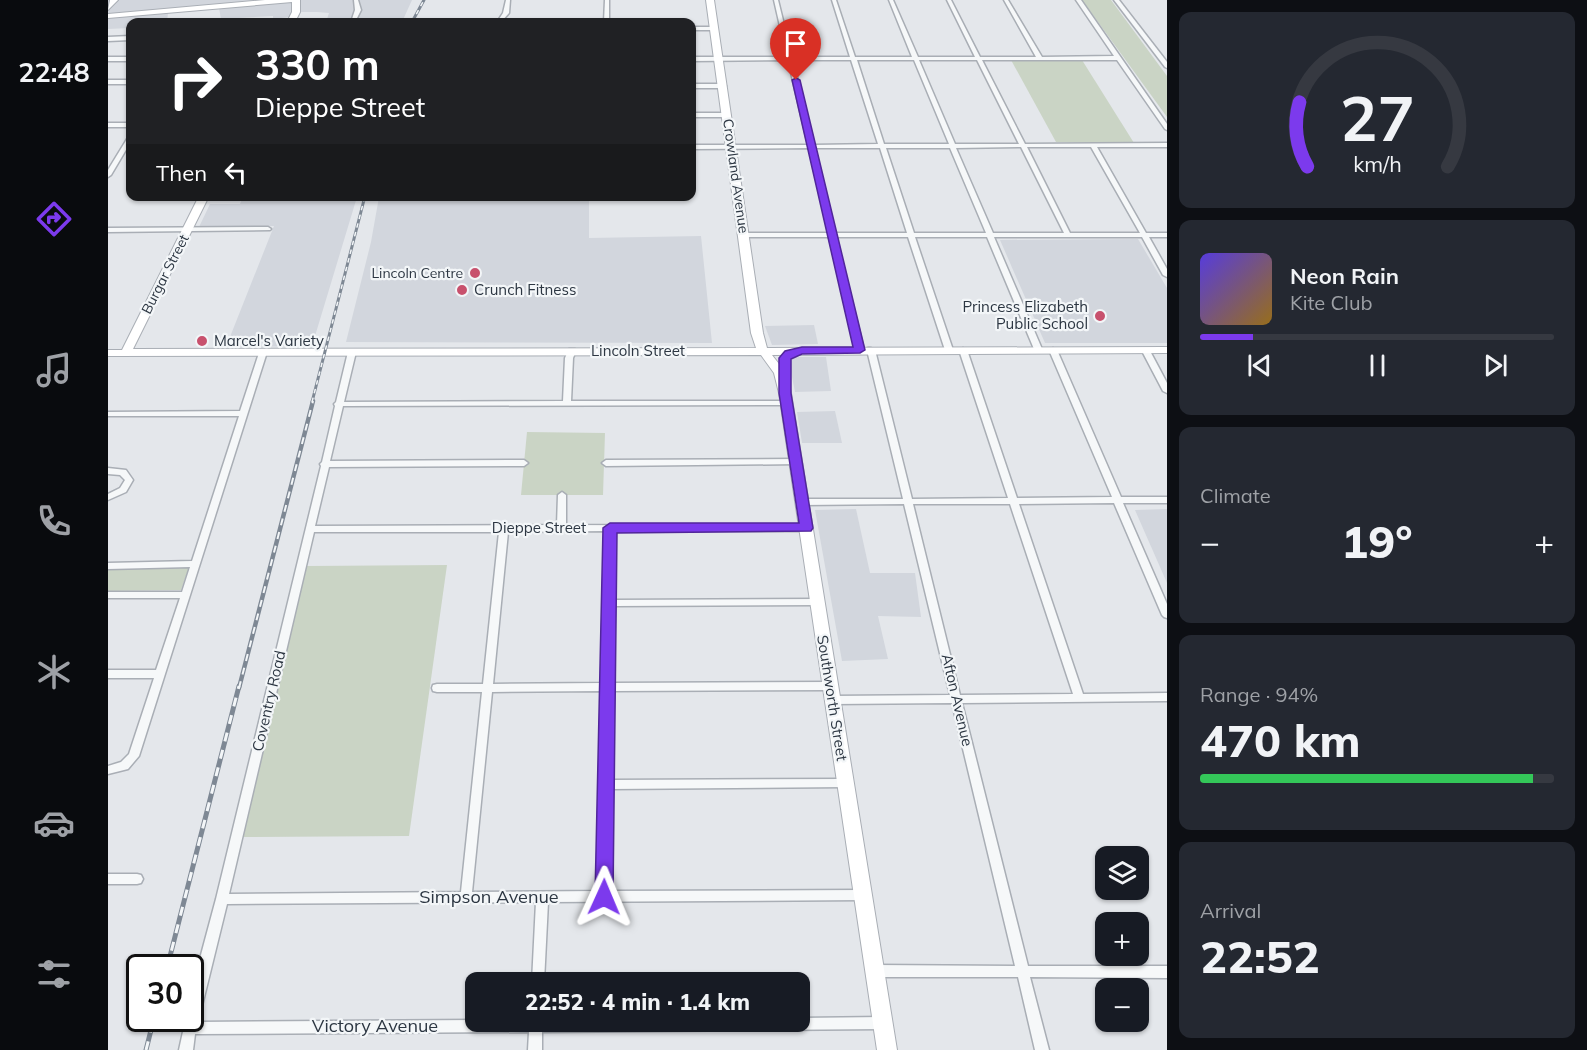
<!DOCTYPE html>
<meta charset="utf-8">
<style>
:root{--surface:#171b24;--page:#242831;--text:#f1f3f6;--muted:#9ea1a6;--line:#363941;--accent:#7c3aed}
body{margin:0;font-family:Mulish,sans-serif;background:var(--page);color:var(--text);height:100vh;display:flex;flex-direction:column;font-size:22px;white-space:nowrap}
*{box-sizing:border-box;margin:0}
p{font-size:20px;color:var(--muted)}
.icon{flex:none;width:33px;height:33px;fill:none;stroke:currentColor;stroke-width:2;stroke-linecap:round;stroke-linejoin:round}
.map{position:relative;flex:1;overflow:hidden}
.panel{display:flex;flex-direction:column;gap:12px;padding:12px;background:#0d0f14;width:420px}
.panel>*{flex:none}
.top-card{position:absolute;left:18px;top:18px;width:570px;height:183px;border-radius:12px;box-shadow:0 2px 4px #0004;background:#202124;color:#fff;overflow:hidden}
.buttons{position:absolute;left:987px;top:846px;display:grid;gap:12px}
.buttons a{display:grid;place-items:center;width:54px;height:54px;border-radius:12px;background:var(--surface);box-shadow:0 2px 4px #0004;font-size:30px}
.speed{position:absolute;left:18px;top:954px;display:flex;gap:12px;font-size:30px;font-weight:700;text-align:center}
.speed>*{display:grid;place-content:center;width:78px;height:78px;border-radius:50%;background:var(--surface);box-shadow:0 2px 4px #0004;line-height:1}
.speed .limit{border:3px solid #111;border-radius:9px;background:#fff;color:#111}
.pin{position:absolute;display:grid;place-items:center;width:51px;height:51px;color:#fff;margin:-62px -26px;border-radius:50% 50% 50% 0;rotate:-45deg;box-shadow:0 0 6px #0007}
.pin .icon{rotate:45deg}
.me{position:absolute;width:66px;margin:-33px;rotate:1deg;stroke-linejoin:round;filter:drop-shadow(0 0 4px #0008)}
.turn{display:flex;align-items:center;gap:21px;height:126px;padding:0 30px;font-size:27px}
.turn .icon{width:78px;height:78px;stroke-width:2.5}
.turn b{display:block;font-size:42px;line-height:51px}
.then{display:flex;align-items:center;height:57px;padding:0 30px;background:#0003;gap:12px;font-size:22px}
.big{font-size:45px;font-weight:800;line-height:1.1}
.panel .tile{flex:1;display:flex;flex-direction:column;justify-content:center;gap:9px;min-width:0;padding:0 21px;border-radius:12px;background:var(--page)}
.panel .dial{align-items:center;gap:0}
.dial svg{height:156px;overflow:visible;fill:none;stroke:var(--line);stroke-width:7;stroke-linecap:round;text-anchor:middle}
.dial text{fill:var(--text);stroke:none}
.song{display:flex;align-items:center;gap:18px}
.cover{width:72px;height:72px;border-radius:9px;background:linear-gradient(135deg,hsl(250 70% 55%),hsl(40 70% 35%))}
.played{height:6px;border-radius:3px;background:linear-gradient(90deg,var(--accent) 15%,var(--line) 15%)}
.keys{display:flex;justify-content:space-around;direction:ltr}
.heat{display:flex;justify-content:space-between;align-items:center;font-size:33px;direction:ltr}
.charge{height:9px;border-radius:4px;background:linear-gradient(90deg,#34c759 94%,var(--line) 0)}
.trip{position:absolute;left:357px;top:972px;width:345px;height:60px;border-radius:12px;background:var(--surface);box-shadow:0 2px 4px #0004;font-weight:800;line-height:60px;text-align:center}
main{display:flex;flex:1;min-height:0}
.tabs{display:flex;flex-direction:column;width:108px;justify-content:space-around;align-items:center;background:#090b0e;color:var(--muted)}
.tabs .icon{width:42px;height:42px}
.tabs .current{color:var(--accent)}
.tabs b{font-size:27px;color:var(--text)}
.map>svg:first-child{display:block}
.built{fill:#d2d6dd}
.green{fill:#cad4c5}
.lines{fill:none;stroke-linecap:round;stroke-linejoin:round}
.street-casing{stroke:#a9aeb5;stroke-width:3}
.secondary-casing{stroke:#a9aeb5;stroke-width:2}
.street{fill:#f6f8f9;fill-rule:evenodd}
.secondary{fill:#fff;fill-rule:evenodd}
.rail-far2-casing{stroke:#7e8894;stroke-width:3}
.rail-far1-casing{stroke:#7e8894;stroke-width:4.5}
.rail-casing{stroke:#7e8894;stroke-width:5}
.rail-far2{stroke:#f3f6f8;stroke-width:1.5;stroke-dasharray:4.5;stroke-linecap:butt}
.rail-far1{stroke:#f3f6f8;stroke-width:2;stroke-dasharray:7;stroke-linecap:butt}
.rail{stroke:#f3f6f8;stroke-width:3;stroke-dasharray:9;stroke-linecap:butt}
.route{fill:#7c3aed;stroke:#51269a;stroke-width:1.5}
.poi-dot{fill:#c8516d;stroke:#f3f6f8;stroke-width:2}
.labels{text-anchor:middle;stroke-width:4.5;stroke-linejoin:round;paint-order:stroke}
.far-street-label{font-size:14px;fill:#2c3642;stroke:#f3f6f8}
.far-poi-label{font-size:14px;fill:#2c3642;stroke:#f3f6f8;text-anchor:end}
.poi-label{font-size:15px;fill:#2c3642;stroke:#f3f6f8;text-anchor:start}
.street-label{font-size:15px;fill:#2c3642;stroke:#f3f6f8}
.near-street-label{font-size:18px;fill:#2c3642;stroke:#f3f6f8}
</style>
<main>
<nav class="tabs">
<b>22:48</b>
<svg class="icon current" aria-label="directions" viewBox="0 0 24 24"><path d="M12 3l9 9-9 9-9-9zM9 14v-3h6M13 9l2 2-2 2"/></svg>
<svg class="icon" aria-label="music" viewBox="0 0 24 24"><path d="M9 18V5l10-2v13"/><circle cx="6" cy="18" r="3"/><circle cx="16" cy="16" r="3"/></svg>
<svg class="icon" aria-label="phone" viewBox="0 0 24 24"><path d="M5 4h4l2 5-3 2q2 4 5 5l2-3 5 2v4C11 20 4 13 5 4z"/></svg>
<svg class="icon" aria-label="climate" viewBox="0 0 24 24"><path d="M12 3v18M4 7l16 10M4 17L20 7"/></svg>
<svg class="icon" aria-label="car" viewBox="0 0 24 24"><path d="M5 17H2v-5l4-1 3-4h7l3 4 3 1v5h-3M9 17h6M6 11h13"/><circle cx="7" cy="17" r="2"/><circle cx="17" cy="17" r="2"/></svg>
<svg class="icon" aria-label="filters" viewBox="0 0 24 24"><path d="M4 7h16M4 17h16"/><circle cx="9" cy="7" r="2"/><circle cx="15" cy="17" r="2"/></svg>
</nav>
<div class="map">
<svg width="1059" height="1050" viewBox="0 0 1059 1050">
<rect width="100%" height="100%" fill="#e4e7eb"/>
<!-- built -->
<g class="built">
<path d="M0,0H304L294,22H218L221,13L209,12H193L191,16L165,19V16L113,19L111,8L60,13L59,22H22V28L0,29Z"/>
<path d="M135,197H249L204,346L118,347L166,226L91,227L102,204H132Z"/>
<path d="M271,197H481V238L593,236L604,343L238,342L263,242Z"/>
<path d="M1030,239L1059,288V343H937L892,240Z"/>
<path d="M706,325L710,344L664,345L657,326Z"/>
<path d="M680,357H718L723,391L687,392Z"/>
<path d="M727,411L734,443H694L689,412Z"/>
<path d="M748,509L762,573H807L813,617L770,616L780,659L734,661L707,510Z"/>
<path d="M1059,509V583L1027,510Z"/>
</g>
<!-- green -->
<g class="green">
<path d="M974,0H1003L1059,76V117Z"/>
<path d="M903,60H974L1026,143L948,142Z"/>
<path d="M419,432L497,433L495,495H413Z"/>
<path d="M339,565L301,836L130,837L199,566Z"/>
<path d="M81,567L73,590L0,591V568Z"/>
</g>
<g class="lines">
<defs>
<g id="street">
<path d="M246,0H250L253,10L247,22H243L247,10Z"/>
<path d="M398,0H402L401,13L393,22H389L395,13Z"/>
<path d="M497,0H501V22H496Z"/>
<path d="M666,0H670L684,57H742L724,0H728L747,57H804L781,0H785L810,57H867L839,0H843L872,57H928L896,0H900L934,57L1006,56L968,0H973L1059,124V130L1057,129L1009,60H874L917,144L1059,143V147H989L1038,233H1059V237H1041L1059,269V277L1055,275L1034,237H886L934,349L930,351L926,349L879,237H807L845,350L841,352L837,350L800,237H728L756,350L752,352H749L721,237H636L633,235L636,233H721L701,148L584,149V145H700L680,60L584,61V57H679ZM685,60H743L770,144L706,145ZM749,60H806L841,144H776ZM811,60H869L911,144H847ZM913,147L956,233H885L848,148ZM919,147H983L1032,233H962ZM707,148H772L799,233H727ZM778,148H842L878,233H806Z"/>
<path d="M1006,0H1011L1059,62V68L1057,67Z"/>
<path d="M606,27L608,28V30H584V27Z"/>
<path d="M22,36V40L0,41V37Z"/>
<rect x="0" y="57" width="22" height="4"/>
<rect x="0" y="80" width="22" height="4"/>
<path d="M584,84H615L618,86L615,88H584Z"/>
<path d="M584,113H619L622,115L619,117H584Z"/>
<rect x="0" y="123" width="22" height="4"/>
<path d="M22,137V143L3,175L0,177V170L19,139Z"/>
<path d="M160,227L163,229L162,230L0,232V228Z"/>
<path d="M760,348H763L767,350L804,499L900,498L851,350L855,348L859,350L909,498L1004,497L941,350L945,348L949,350L1013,497H1059V503H1015L1059,604V618L1056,617L1054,615L1006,503L911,504L975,694L1059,693V701L854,703L920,966H1059V978L922,977L941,1050H927L910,977H767L763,975L761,971L763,967L767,965L907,966L844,703L725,704L721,703L720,700L721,697L725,696L842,695L796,504L694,505L690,502L694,499H795L759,350ZM805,504H902L965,694L852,695Z"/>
<path d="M461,349H467L468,351L465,358L463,401H679L683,403L679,405L235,406L222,461L416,460L420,463L416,466L221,467L207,526L449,525L450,495L454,492L458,495V525L701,526L703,528L698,531H506V600L710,599L713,600L715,602L713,604L710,605L506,606L505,683L723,682L727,683L728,686L727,689L723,690L504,691L503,780L738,779L742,780L743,783L742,786L738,787L503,789L502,891L755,890L759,891L761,895L759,899L755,900L440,902L436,982H424L428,902L119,904L90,1022L368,1020V1022H692V1018L775,1017L780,1019L781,1023L780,1027L775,1029L434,1032V1050H420L421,1032L87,1034L85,1050H71L78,1018H82V996L108,899L213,466L212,464L214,462L227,406L226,404L228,402L240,352L244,350L248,352L236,402L455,401L457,358ZM497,531L494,683L385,684L400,532ZM206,532H391L375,684H329L325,685L324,688L325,691L329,692H374L353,892L121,894ZM494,691L490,891L364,892L384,692Z"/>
<path d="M1035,349H1041L1042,351L1059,383V393L1055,391L1034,351Z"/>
<path d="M152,350H158L159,352L31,756L20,769L0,774V766L13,762L21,754L46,678H0V670H48L72,598H0V592H74L82,567L0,569V563L84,561L131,416H0V412L132,411Z"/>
<path d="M688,459L692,462L691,464L498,466L494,463L498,460Z"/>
<path d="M0,468L18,470L25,480L18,492L0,500V494L12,488L17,480L12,475L0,474Z"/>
<path d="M0,874H29L33,875L35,879L33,883L29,884H0Z"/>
</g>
<g id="secondary">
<path d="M2,0H10L0,10Z"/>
<path d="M157,0H192V12L187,22H179L184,12V2L0,18V14Z"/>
<path d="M598,0H606L655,333L659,348L1059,347V353L664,355L678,373L683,393L789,1050H769L671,393L666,373L653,355L0,356V350H14L91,196H101L25,349L648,348L643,333Z"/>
</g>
</defs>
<!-- street casing -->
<use href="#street" class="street-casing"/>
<!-- secondary casing -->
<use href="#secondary" class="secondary-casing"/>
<!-- street -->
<use href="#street" class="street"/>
<!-- secondary -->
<use href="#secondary" class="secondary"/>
<defs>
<g id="rail-far2">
<path d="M304,22L316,0"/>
<path d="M204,402L257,196"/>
</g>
<path id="rail-far1" d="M131,688L205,401"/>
<g id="rail">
<path d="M59,968L131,686"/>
<path d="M38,1050L46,1018"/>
</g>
</defs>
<!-- rail-far2 casing -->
<use href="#rail-far2" class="rail-far2-casing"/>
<!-- rail-far1 casing -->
<use href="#rail-far1" class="rail-far1-casing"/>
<!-- rail casing -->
<use href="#rail" class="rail-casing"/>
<!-- rail-far2 -->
<use href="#rail-far2" class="rail-far2"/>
<!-- rail-far1 -->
<use href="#rail-far1" class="rail-far1"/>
<!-- rail -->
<use href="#rail" class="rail"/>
</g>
<!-- route -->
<path class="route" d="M688,78L692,80L757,350L752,353L694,354L683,359V393L705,528L703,531L509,533L505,897L502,902L496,904L490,902L487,897L495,528L502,523H691L671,393V358L677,351L694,347H745L684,80Z"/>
<!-- markers -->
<g class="poi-dot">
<circle cx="367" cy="273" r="6"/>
<circle cx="354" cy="290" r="6"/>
<circle cx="992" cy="316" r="6"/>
<circle cx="94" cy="341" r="6"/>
</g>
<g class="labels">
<!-- far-street labels -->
<g class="far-street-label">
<text transform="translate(628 176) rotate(82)" y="5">Crowland Avenue</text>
<text transform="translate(57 274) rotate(-63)" y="5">Burgar Street</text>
</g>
<!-- far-poi labels -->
<g class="far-poi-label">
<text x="355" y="278">Lincoln Centre</text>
</g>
<!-- poi labels -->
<g class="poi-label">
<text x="366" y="295">Crunch Fitness</text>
<text x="980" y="312" text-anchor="end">Princess Elizabeth<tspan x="980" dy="17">Public School</tspan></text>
<text x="106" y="346">Marcel's Variety</text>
</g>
<!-- street labels -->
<g class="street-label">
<text x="530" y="356">Lincoln Street</text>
<text x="431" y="533">Dieppe Street</text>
<text transform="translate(724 698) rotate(81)" y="5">Southworth Street</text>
<text transform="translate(849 700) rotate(77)" y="5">Afton Avenue</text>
<text transform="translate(161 701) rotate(-77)" y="5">Coventry Road</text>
</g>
<!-- near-street labels -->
<g class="near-street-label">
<text x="381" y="903">Simpson Avenue</text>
<text x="267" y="1032">Victory Avenue</text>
</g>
</g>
</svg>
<div class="buttons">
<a><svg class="icon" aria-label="layers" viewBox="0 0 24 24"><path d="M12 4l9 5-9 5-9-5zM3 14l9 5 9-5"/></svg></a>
<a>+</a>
<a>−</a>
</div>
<div class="speed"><div class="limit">30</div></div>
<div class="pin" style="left:688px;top:80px;background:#d93025"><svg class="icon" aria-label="arrive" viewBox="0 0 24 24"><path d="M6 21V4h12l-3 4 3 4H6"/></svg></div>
<svg class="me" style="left:496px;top:897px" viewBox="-20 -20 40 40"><path d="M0-17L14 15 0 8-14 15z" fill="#7c3aed" stroke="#fff" stroke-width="4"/></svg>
<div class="trip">22:52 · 4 min · 1.4 km</div>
<div class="top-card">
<div class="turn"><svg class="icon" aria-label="right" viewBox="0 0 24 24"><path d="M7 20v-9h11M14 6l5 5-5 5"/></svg><div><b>330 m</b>Dieppe Street</div></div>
<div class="then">Then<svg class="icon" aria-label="left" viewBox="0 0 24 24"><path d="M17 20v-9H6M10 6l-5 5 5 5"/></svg></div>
</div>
</div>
<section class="panel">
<div class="tile dial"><svg viewBox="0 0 100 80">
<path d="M14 69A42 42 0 1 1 86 69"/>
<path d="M14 69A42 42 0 0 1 10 36" stroke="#7c3aed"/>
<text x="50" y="56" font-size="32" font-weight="700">27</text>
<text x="50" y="72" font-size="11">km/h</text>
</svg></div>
<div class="tile">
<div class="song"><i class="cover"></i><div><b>Neon Rain</b><p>Kite Club</p></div></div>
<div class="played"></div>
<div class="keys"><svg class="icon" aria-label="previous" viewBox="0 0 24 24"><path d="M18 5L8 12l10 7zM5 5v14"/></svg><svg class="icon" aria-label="pause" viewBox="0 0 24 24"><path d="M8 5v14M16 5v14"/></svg><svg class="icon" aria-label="next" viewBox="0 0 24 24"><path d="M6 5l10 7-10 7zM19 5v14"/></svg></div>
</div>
<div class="tile"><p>Climate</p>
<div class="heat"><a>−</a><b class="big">19°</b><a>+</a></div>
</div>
<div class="tile"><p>Range · 94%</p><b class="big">470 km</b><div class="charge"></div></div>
<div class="tile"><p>Arrival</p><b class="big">22:52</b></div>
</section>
</main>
